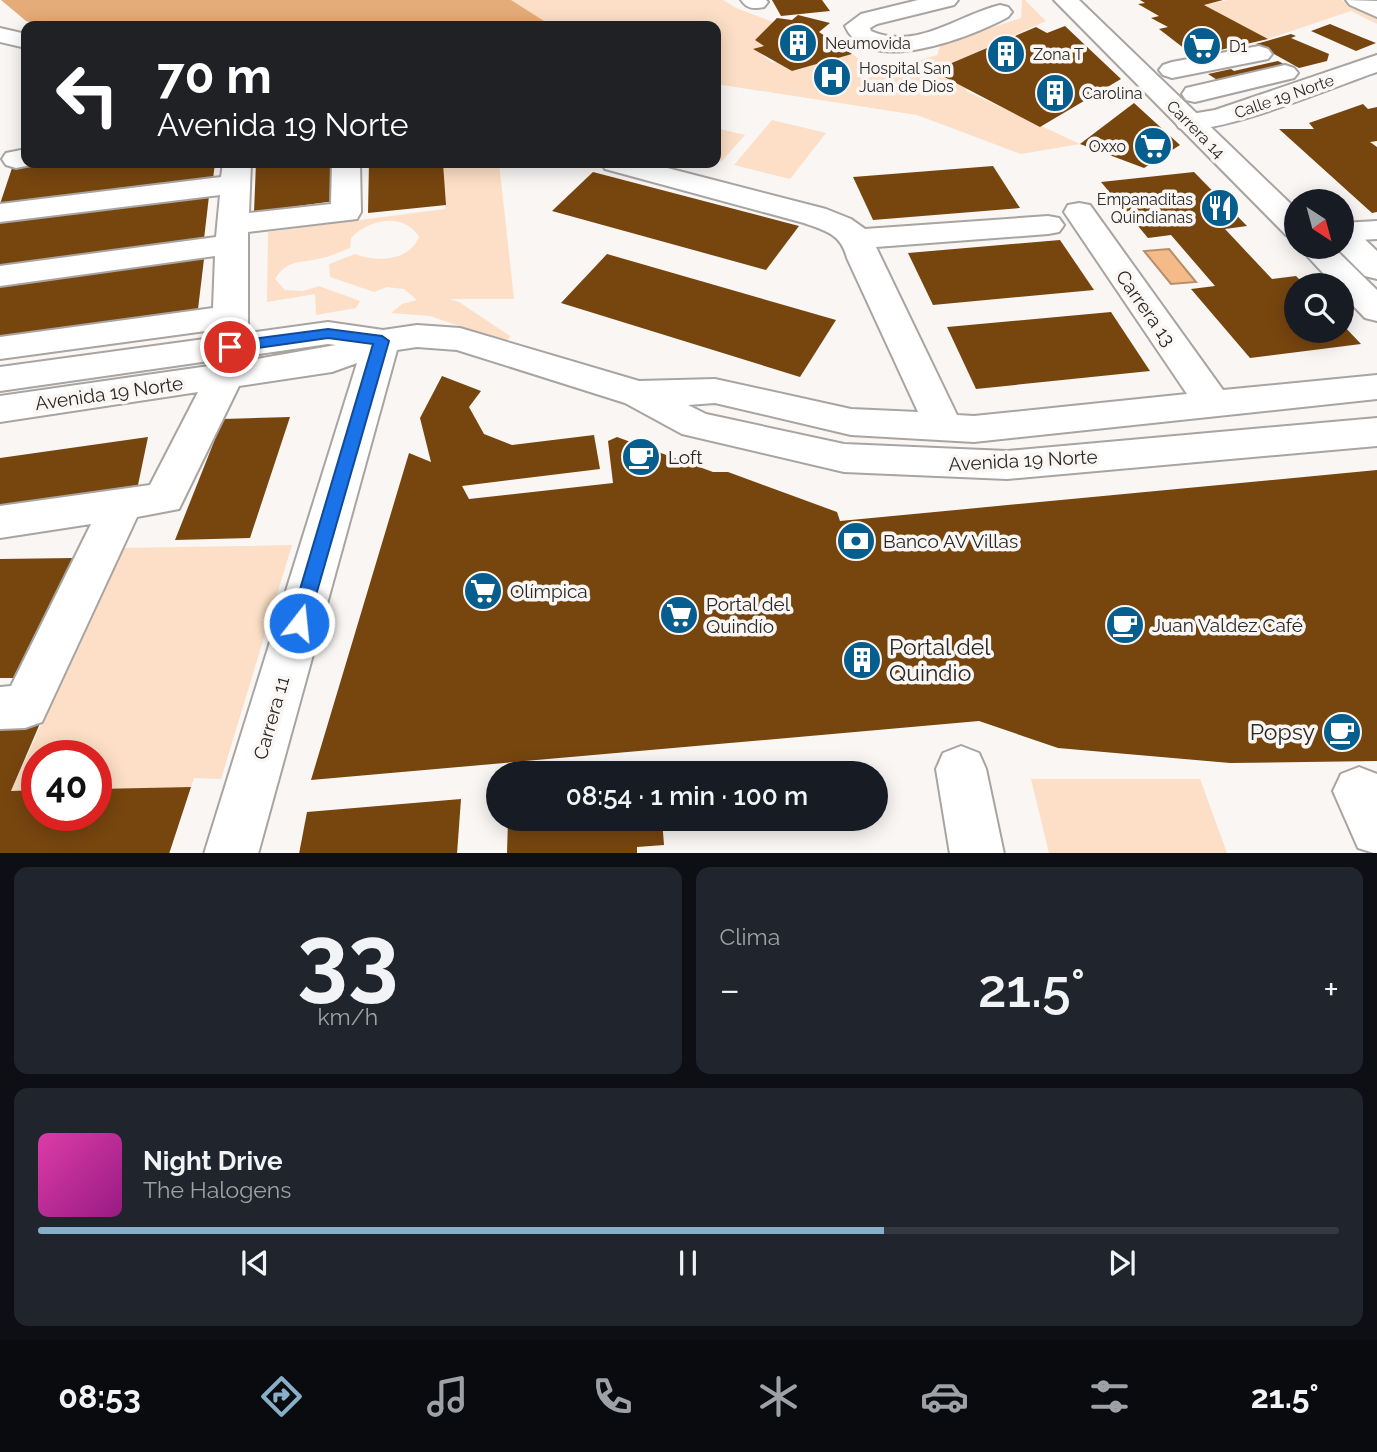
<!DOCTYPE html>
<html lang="es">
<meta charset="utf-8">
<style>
:root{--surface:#171b24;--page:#20242c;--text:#f1f3f6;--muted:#9ea1a6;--line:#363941;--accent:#87b0c8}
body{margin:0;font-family:Raleway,sans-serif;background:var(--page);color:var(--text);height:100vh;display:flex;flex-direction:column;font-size:26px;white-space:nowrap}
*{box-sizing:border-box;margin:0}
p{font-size:23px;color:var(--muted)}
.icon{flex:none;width:38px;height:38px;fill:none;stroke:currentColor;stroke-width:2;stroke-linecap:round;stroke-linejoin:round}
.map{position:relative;height:853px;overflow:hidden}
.side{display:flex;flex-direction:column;gap:14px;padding:14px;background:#0d0f14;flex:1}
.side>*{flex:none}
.hud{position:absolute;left:21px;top:21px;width:700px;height:147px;border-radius:14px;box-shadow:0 4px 18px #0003;background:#202124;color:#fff;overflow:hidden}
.needle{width:46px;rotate:144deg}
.fabs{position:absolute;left:1284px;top:189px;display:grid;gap:14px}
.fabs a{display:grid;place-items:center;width:70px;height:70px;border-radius:50%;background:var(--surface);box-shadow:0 4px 18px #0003;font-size:35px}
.speed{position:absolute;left:21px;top:740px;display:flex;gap:14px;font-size:35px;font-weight:700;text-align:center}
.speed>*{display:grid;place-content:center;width:91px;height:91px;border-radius:50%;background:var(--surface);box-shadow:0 4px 18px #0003;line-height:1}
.speed .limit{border:10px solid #d22;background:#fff;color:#111}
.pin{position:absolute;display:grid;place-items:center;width:60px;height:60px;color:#fff;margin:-30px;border:4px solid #fff;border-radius:50%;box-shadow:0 2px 7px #0007}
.me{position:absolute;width:77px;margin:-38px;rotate:16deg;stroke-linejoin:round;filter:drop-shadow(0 0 5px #0008)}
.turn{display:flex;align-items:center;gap:24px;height:147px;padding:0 21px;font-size:32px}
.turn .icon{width:91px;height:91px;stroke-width:2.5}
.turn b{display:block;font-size:49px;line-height:60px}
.big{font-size:52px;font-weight:600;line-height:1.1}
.side .tile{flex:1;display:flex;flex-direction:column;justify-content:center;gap:10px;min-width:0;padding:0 24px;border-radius:14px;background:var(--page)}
.side .dial{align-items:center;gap:0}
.dial b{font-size:91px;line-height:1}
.song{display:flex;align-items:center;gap:21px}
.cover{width:84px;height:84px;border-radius:10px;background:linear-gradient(135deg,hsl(320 70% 55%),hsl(310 70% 35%))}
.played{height:7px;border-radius:4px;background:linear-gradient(90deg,var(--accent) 65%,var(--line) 65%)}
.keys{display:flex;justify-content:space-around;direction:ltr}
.heat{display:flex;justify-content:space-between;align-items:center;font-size:38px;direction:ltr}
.side .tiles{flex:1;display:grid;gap:14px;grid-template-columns:1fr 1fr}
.tile:last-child{grid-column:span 2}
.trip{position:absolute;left:486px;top:761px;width:402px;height:70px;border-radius:35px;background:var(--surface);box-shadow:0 4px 18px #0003;font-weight:600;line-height:70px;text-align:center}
.tabs{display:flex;height:112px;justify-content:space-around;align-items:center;background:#090b0e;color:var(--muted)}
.tabs .icon{width:49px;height:49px}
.tabs .selected{color:var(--accent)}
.tabs b{font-size:32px;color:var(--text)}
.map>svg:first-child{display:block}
.green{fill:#fcdfc6}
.forest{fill:#e5ac79}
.water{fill:#f4ba87;stroke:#b78e6a;stroke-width:2}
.building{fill:#77460f}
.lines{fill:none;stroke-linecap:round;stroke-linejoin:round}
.minor-casing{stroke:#a7a4a2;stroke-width:4}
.major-casing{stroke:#a7a4a2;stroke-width:4}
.minor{fill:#fff;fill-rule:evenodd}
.major{fill:#fff;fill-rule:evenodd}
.route{fill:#1a73e8;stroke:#114b97;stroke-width:2}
.labels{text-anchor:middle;stroke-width:7;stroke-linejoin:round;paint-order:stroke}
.far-poi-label{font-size:16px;fill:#292827;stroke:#f9f6f4;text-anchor:start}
.far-street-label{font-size:16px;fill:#292827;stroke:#f9f6f4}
.street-label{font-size:19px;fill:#292827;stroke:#f9f6f4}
.poi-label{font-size:19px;fill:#292827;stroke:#f9f6f4;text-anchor:start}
.near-poi-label{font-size:23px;fill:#292827;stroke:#f9f6f4;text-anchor:start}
</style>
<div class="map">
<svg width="1377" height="854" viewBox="0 0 1377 854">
<rect width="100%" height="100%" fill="#f9f6f4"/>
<!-- green -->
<g class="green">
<path d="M511,0H723L736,8L773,22L755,40L764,46L754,49L773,63L779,61L792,71L852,54L879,73L937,55L941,44L1021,18L1022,0H1025L1046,21L934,71L968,87L966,91L1080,144L1021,154L917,115L716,84V26H552Z"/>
<path d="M1228,0H1342L1377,18V24L1351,11L1268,39L1204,5Z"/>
<path d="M772,120L826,133L790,179L734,165Z"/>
<path d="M716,128L745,135L721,162L716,161Z"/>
<path d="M443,163H499L514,299H449L459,302L510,336L507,342L430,316L391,313L402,304L417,300L404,289L387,287L374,292L330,277L329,264L355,254C376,262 409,262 419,237C404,212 369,219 351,238L350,248C340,252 329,257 318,259C298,263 287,260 275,279L285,290L303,291L319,286L360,301L356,308L316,315L315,294L267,302L268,232L445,209Z"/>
<path d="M292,545L221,779L194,778L191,787L96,789V756H37V790L11,791L121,548Z"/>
<path d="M1031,779H1200L1227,853H1049Z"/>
</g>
<!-- forest -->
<path class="forest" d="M1,0H511L552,26H45L26,21Z"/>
<!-- water -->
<path class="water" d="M1169,249L1196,282L1171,284L1144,251Z"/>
<!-- building -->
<g class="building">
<path d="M772,0H822L830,11L781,16Z"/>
<path d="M1140,0H1223L1204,5L1268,39L1194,56L1159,29L1168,27L1151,18L1159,16L1138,4L1145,3Z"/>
<path d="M798,15L830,23L819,32L852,54L792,71L753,49L764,46L755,40L777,18L792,20Z"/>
<path d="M1330,24L1361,37L1376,43L1356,51L1311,31Z"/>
<path d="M1065,26L1121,79L1040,127L933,71L1036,27L1047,33Z"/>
<path d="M1291,34L1296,36L1291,38L1329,54L1327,61L1299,68L1256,44Z"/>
<path d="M1278,61L1299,72L1233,90L1208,74L1231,69L1234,71Z"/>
<path d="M1134,103L1180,145L1144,168L1080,144Z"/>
<path d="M1363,104L1368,109L1377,107V141L1370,142L1377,147V212L1372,213L1279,129H1314L1309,123Z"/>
<path d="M33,163H215L213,179L0,204L13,165Z"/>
<path d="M256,163H333L335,201L254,212Z"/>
<path d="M369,163H443L446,205L368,213Z"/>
<path d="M993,166L1020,208L873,220L853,177Z"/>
<path d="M593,172L799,226L766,270L552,211Z"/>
<path d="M1194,172L1247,226L1225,229L1272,279L1296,276L1305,285H1297V331H1342V324L1361,344L1250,358L1191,289L1215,286L1171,235L1148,238L1101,182Z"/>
<path d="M209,196L204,239L0,266V222Z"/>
<path d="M1060,240L1094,290L933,305L908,253Z"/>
<path d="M607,254L836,320L800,377L561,303Z"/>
<path d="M204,259L198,309L0,336V286Z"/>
<path d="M1111,312L1150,371L976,389L947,327Z"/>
<path d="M442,376L481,391L469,407L484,434L512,445L594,435L600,469L462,486L469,499L613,483L608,441L617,437L713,472H728L837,512L840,521L1377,470V761L1230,763L1058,748L979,721L311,780L409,453L431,462L420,418Z"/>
<path d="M290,417L250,538L175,540L223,419Z"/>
<path d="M148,437L138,485L0,506V458Z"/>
<path d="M74,558L15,678H0V559Z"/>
<path d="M41,721L11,791L37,790V816H96V789L191,787L169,854H0V722Z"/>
<path d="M461,799L457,854H299L307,812Z"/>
<path d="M508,819H662L664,845L637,847V854H507Z"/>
</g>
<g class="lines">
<defs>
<g id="minor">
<path d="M741,0H766L768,2L764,7C754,9 747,9 741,0Z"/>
<path d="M918,0H958L954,5L877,24L870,28L871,31C916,51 958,15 1000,5L1008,7L1012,12L1008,17C973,36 868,79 845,26L861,14Z"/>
<path d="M1346,0L1377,1V17L1350,5Z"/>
<path d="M0,28L26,34V48L0,42Z"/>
<path d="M1259,46L1268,49L1272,54L1268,59L1172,78L1163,75L1159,70L1163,65L1172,62Z"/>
<path d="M1377,55V72C1335,86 1217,137 1179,128L1175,122L1179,116L1215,110Z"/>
<path d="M1285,65L1294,68L1298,73L1294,78L1195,102L1186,100L1182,94L1186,88Z"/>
<path d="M26,149V163L36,164L16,168L6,165L2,159L6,153Z"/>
<path d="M223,163H251L249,213L331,204L332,163H360L361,212L357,219L248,232V333L328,322L383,330L417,325L460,328L639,381L715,379L851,409L918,412L847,258C841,234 826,231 804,223L605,169L601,163H648L826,209L851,219L865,229L1048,216L1059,218L1064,225L1059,232L1048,234L876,247L957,415L974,416L1187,394L1064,212L1068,205L1079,203L1090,205L1223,390L1377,375V399L974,442L851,435L715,403L688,405L706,414L844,444L1007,451L1377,418V446L1007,479L844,472L682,434L625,403L457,350L417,347L397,350L258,854H204L357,363L332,372L239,386L179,509L137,517L42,722L25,728L0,729V687L11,686L91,524L0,538V506L150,485L198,392L0,422V396L209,366V361L0,391V367L212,338L213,330L0,359V337L213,308L215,256L0,286V266L216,237L220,195L0,222V204L221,177ZM328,344L336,345L246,361V356Z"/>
<path d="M1377,221V239L1342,241V223Z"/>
<path d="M961,746L979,753L986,769L1004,854H950L936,769L943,753Z"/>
<path d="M1359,767L1377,774V854L1358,848L1333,791L1341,774Z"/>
</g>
<g id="major">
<path d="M1054,0H1079L1297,210V237L1286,235Z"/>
<path d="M1342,226L1353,228L1377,251V279L1365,276L1336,247H1342Z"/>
<path d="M1299,247H1333L1377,290V321L1365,318L1342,294V285H1334Z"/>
</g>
</defs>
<!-- minor casing -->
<use href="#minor" class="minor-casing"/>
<!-- major casing -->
<use href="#major" class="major-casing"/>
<!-- minor -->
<use href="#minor" class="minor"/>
<!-- major -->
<use href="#major" class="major"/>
</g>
<!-- route -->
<path class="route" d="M328,329L382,336L389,341L308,623L306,628L299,630L292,628L290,623L373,344L328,338L230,352L223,347L230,342Z"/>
<!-- icons -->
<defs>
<symbol id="building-disc" viewBox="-11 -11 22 22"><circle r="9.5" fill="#065e8f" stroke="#f9f6f4"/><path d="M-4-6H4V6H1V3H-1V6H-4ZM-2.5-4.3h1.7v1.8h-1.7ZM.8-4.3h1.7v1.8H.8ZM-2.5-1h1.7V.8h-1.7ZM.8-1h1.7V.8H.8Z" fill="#fff"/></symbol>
<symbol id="supermarket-disc" viewBox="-11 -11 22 22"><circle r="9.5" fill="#065e8f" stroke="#f9f6f4"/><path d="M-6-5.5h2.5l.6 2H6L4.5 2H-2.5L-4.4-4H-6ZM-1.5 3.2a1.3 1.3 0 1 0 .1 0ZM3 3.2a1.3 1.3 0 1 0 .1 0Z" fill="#fff"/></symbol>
<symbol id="hospital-disc" viewBox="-11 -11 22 22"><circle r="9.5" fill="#065e8f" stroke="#f9f6f4"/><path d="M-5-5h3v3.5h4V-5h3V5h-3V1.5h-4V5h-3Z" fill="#fff"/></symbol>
<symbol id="restaurant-disc" viewBox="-11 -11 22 22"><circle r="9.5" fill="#065e8f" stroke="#f9f6f4"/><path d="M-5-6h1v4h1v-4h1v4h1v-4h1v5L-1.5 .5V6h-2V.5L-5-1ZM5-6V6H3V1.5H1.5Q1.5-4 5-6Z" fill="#fff"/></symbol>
<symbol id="cafe-disc" viewBox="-11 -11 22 22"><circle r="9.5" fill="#065e8f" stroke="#f9f6f4"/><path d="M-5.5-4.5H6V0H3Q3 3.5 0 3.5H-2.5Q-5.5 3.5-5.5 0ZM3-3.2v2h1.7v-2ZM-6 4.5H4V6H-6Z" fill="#fff"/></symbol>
<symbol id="bank-disc" viewBox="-11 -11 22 22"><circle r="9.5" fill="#065e8f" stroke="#f9f6f4"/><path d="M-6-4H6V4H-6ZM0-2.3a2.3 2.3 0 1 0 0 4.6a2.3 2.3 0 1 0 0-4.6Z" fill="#fff"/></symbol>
</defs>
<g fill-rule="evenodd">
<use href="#building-disc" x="776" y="21" width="44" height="44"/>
<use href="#supermarket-disc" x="1180" y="24" width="44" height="44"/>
<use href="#building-disc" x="984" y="32" width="44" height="44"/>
<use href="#hospital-disc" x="810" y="55" width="44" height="44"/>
<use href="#building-disc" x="1033" y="71" width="44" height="44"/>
<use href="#supermarket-disc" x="1131" y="124" width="44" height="44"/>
<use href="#restaurant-disc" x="1198" y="186" width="44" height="44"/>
<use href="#cafe-disc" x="619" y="435" width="44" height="44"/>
<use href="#bank-disc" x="834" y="519" width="44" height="44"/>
<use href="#supermarket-disc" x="461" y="569" width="44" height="44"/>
<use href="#supermarket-disc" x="657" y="593" width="44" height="44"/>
<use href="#cafe-disc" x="1103" y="603" width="44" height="44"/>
<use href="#building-disc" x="840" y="638" width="44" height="44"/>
<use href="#cafe-disc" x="1320" y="710" width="44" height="44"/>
</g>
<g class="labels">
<!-- far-poi labels -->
<g class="far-poi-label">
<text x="825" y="49">Neumovida</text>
<text x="1229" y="52">D1</text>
<text x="1033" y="60">Zona T</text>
<text x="859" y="74">Hospital San<tspan x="859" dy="18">Juan de Dios</tspan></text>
<text x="1082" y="99">Carolina</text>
<text x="1126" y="152" text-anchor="end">Oxxo</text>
<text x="1193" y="205" text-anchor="end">Empanaditas<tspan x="1193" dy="18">Quindianas</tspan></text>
</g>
<!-- far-street labels -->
<g class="far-street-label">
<text transform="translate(1284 96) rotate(-19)" y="6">Calle 19 Norte</text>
<text transform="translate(1196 129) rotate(45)" y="6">Carrera 14</text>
</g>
<!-- street labels -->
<g class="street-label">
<text transform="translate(1146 308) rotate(55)" y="7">Carrera 13</text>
<text transform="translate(109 393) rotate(-8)" y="7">Avenida 19 Norte</text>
<text transform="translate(1023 460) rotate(-3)" y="7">Avenida 19 Norte</text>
<text transform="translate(271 718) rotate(-74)" y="7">Carrera 11</text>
</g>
<!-- poi labels -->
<g class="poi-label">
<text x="668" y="464">Loft</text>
<text x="883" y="548">Banco AV Villas</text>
<text x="510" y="598">Olímpica</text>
<text x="706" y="611">Portal del<tspan x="706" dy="22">Quindío</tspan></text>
<text x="1152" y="632">Juan Valdez Café</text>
</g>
<!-- near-poi labels -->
<g class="near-poi-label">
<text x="889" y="655">Portal del<tspan x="889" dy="26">Quindio</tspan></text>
<text x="1315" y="740" text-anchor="end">Popsy</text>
</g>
</g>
</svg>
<div class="fabs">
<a><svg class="needle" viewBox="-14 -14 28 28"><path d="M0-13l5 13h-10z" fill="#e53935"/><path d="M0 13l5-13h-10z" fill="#9ea1a6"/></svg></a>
<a><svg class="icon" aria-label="search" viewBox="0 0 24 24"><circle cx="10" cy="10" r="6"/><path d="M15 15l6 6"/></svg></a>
</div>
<div class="speed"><div class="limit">40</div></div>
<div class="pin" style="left:230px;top:347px;background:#d93025"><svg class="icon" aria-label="arrive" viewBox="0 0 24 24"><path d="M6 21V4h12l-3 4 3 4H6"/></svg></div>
<svg class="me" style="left:299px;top:623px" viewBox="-20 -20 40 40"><circle r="17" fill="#1a73e8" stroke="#fff" stroke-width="3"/><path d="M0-11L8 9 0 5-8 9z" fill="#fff"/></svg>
<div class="trip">08:54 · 1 min · 100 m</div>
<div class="hud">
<div class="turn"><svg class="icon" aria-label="left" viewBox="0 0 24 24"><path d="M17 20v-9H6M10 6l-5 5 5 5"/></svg><div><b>70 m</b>Avenida 19 Norte</div></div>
</div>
</div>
<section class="side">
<div class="tiles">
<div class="tile dial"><b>33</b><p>km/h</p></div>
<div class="tile"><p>Clima</p>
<div class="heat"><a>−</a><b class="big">21.5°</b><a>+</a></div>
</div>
<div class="tile">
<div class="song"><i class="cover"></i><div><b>Night Drive</b><p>The Halogens</p></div></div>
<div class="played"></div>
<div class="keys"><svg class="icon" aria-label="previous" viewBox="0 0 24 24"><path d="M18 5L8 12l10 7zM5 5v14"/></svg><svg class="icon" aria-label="pause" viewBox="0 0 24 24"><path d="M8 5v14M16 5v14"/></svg><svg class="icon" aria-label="next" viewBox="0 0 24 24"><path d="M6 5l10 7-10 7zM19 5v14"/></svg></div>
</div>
</div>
</section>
<nav class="tabs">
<b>08:53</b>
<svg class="icon selected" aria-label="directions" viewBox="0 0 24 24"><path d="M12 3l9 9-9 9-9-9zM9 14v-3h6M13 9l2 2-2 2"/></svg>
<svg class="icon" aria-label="music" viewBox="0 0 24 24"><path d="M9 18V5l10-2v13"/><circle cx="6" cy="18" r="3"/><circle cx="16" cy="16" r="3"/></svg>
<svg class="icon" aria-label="phone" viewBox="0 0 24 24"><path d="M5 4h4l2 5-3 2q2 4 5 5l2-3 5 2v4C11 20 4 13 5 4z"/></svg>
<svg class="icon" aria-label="climate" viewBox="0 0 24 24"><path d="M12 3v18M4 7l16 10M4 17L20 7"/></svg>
<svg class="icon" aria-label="car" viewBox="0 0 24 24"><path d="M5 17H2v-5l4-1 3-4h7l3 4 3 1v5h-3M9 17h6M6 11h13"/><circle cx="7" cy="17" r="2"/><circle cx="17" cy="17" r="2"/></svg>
<svg class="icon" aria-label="filters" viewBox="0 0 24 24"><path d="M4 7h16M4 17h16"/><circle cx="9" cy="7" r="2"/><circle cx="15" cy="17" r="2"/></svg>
<b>21.5°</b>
</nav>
